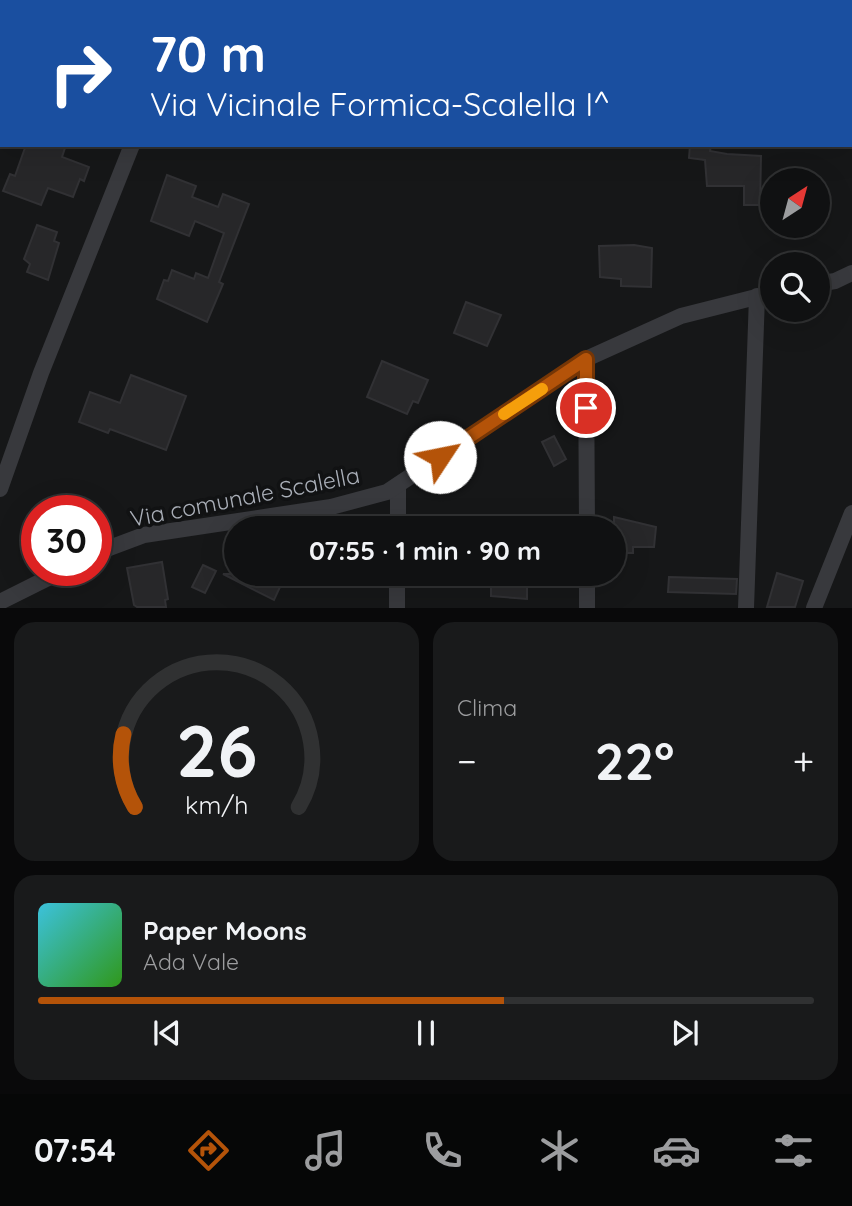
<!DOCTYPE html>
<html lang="it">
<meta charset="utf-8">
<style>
:root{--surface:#101112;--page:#191a1b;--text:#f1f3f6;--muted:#9c9d9f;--line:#303132;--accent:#b45309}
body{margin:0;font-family:Quicksand,sans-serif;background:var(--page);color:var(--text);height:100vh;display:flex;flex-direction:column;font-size:26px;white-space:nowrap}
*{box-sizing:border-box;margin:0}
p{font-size:23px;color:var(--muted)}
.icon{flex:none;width:38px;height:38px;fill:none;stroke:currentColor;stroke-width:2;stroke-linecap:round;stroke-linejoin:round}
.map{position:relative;height:608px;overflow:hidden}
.panel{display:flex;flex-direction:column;gap:14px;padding:14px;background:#09090a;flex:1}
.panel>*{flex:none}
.top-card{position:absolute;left:0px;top:0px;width:852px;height:147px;box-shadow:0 7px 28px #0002,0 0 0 2px var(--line);background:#1a4fa0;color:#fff;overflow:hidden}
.needle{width:46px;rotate:36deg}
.tools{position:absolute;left:760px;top:168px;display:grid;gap:14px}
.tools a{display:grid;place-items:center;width:70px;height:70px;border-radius:50%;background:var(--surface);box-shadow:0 7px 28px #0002,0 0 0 2px var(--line);font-size:35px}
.speed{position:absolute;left:21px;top:495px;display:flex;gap:14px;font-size:35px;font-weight:700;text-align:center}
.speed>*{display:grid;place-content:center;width:91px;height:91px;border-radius:50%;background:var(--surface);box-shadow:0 7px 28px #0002,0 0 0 2px var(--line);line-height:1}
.speed .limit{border:10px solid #d22;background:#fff;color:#111}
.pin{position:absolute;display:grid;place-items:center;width:60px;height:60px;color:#fff;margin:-30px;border:4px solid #fff;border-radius:50%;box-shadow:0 2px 7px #0007}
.me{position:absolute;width:77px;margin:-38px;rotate:56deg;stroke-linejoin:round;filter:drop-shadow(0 0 5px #0008)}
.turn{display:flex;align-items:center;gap:24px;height:147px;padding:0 35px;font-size:32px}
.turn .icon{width:91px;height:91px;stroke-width:2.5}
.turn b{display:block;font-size:49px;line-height:60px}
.big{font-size:52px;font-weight:700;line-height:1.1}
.panel .widget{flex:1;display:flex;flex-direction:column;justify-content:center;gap:10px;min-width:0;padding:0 24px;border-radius:21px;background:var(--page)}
.panel .dial{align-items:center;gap:0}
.dial svg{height:182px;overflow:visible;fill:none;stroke:var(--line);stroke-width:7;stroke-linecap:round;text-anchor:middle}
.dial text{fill:var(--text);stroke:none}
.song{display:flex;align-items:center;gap:21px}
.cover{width:84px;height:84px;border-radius:10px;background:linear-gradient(135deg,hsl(190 70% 55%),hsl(110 70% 35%))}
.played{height:7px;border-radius:4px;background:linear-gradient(90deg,var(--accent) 60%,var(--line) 60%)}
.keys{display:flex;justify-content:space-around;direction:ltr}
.heat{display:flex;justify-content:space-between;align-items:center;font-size:38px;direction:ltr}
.panel .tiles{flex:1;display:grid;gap:14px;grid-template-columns:1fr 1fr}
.widget:last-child{grid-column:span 2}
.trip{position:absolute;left:224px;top:516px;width:402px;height:70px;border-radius:35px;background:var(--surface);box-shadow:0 7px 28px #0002,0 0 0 2px var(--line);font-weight:700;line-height:70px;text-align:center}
.tab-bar{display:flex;height:112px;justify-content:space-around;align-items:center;background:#060707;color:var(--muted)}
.tab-bar .icon{width:49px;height:49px}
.tab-bar .on{color:var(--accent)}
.tab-bar b{font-size:32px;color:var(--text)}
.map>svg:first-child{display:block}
.building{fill:#272729;stroke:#313134;stroke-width:2}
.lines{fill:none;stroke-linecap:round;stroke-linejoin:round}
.minor{stroke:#38393d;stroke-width:16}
.route-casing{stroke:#753606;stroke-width:18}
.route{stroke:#b45309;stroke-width:12}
.slow{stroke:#f59e0b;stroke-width:12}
.labels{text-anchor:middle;stroke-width:7;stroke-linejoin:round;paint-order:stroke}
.street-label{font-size:23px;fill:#a9aeb7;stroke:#111213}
</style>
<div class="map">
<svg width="852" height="608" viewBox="0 0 852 608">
<rect width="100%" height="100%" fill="#161718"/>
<!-- building -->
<g class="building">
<path d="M26,145H66L62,157L89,167L84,181L80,179L73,197L48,188L41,205L3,191L10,174L15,176Z"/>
<path d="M690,145H711L710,151L727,154L761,156L760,205H744V186H707L705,160L689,158Z"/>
<path d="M167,175L196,186L192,197L218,207L223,194L249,204L219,282L223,284L207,322L157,299L164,280L168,281L172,270L194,279L196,273L208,278L224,233L195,221L189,236L151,221Z"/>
<path d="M37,225L57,232L54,241L59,243L48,280L27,272L30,264L24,259Z"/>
<path d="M634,245L652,248L651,287L621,286V279L600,277L599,246Z"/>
<path d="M466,302L501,315L487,346L454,333Z"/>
<path d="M382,361L428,380L418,403L413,401L407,414L367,397Z"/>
<path d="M131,375L186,396L166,450L110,429L108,433L79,422L90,392L120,403Z"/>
<path d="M554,436L566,459L554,466L542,442Z"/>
<path d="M614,517L656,527L654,547H633V553H614Z"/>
<path d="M162,562L168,599L165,600L166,607H137L134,605L127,568Z"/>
<path d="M203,565L216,571L205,593L192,587Z"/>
<path d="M777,573L803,581L795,607H767Z"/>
<path d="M223,574H286L274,600Z"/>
<path d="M491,574H527V599L491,596Z"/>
<path d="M669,577L737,579L736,594L668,592Z"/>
</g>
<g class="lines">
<!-- minor -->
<g class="minor">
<path d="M189,2V0"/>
<path d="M817,284L835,281L852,273"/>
<path d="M586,359L587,528"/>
<path d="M0,489L41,373L132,145"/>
<path d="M398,528V485"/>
<path d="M96,553L144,535L331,507L387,492L586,359L681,316L772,293"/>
<path d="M587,574V608"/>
<path d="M0,602L64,570"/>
<path d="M397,608V574"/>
<path d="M746,608L757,296"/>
<path d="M814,608L852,513"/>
</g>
</g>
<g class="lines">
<defs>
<path id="route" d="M440,457L586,359V408"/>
</defs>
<!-- route casing -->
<use href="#route" class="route-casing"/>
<!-- route -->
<use href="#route" class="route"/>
<!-- slow -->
<path class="slow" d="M504,414L542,389"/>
</g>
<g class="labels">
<!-- street labels -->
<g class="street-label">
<text transform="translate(245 497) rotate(-11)" y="8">Via comunale Scalella</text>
</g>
</g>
</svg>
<div class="tools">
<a><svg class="needle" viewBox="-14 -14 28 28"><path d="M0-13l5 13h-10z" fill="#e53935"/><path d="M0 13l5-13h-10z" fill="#9c9d9f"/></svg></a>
<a><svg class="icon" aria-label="search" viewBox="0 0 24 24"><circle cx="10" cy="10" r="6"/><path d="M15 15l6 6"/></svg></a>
</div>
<div class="speed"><div class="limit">30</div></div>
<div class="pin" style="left:586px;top:408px;background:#d93025"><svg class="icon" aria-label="arrive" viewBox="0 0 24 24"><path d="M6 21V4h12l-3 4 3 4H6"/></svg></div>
<svg class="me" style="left:440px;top:457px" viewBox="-20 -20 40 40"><circle r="19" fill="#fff"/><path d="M0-13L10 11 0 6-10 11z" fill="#b45309"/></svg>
<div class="trip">07:55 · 1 min · 90 m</div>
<div class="top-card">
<div class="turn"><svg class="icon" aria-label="right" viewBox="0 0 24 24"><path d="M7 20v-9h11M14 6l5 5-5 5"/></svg><div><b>70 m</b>Via Vicinale Formica-Scalella I^</div></div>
</div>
</div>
<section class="panel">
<div class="tiles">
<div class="widget dial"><svg viewBox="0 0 100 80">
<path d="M14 69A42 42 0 1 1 86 69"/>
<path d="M14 69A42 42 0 0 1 9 37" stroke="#b45309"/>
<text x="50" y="56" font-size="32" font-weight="700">26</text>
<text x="50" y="72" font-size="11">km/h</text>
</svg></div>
<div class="widget"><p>Clima</p>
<div class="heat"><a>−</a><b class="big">22°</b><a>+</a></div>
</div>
<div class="widget">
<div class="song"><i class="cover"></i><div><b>Paper Moons</b><p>Ada Vale</p></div></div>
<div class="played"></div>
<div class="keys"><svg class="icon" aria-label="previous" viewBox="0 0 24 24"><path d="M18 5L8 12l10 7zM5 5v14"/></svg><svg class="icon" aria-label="pause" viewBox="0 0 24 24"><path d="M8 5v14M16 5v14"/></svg><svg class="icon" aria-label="next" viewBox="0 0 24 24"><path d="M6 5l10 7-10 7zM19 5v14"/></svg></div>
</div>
</div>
</section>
<nav class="tab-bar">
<b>07:54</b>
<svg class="icon on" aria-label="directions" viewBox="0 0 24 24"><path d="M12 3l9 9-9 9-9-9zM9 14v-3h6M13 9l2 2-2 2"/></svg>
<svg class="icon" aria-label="music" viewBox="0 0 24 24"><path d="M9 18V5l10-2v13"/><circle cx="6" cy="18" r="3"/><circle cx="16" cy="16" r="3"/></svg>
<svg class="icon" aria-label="phone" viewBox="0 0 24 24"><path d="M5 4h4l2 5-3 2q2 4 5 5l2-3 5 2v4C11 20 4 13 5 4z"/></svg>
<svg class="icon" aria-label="climate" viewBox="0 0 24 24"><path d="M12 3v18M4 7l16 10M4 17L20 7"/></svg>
<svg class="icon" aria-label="car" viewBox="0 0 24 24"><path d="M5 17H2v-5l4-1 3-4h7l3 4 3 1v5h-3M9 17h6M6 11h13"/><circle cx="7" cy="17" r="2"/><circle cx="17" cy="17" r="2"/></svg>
<svg class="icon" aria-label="filters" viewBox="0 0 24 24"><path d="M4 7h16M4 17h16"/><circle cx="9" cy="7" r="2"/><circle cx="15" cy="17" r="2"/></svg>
</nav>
